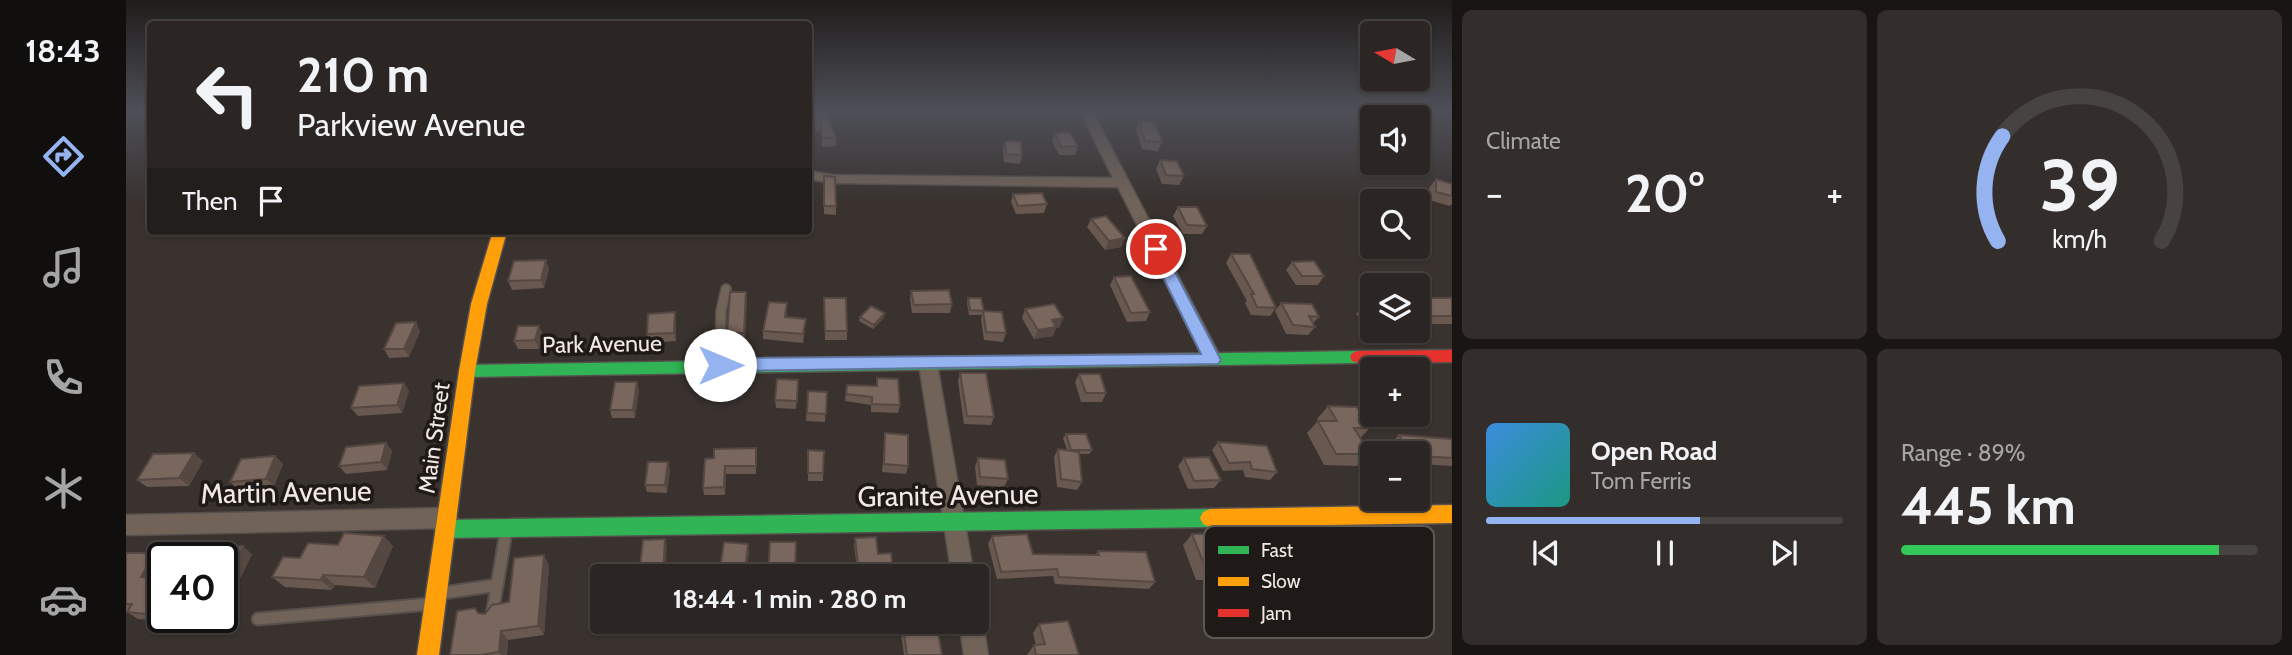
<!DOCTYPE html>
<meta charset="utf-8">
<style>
:root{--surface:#2b2623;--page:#332e2b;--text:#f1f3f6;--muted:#a6a5a6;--line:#474341;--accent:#95b2f1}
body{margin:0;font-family:Cabin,sans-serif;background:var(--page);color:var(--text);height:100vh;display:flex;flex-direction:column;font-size:26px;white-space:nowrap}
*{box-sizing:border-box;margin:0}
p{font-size:23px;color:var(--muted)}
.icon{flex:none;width:38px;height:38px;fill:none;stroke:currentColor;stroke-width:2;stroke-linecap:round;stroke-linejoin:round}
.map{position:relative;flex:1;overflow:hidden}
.sheet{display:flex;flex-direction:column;gap:10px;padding:10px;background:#181513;width:840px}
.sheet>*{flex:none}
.top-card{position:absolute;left:21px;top:21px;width:665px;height:214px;border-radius:7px;box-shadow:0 2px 5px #0004,0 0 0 2px var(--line);background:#2b2623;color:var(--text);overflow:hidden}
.needle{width:46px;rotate:280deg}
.fabs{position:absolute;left:1234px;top:21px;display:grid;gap:14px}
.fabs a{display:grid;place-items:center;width:70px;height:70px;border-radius:7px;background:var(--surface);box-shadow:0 2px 5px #0004,0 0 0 2px var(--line);font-size:35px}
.speed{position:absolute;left:21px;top:542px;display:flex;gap:14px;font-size:35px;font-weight:700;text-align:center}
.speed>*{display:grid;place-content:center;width:91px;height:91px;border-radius:50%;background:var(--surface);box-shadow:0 2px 5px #0004,0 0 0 2px var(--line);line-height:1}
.speed .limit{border:4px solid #111;border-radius:10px;background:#fff;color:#111}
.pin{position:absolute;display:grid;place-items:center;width:60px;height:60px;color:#fff;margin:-30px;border:4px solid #fff;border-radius:50%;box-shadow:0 2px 7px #0007}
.me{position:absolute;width:77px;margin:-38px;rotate:90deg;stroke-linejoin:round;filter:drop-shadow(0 0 5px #0008)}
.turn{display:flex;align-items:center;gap:24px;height:147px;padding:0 35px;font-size:32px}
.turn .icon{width:91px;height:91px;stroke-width:2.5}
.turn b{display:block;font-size:49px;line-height:60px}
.then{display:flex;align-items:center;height:66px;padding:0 35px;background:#0003;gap:14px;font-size:26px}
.big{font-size:52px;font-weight:700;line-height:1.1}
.sheet .card{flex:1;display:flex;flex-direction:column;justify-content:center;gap:10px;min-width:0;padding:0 24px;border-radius:10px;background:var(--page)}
.sheet .dial{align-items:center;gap:0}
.dial svg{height:182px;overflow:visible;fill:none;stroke:var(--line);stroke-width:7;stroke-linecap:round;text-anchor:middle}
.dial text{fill:var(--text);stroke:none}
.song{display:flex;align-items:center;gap:21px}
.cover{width:84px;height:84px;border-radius:10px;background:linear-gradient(135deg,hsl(210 70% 55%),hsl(170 70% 35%))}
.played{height:7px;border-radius:4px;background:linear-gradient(90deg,var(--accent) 60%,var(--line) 60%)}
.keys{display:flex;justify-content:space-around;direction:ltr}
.heat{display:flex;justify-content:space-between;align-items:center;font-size:38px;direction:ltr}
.charge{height:10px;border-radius:5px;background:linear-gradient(90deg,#34c759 89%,var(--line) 0)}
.sheet .tiles{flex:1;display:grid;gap:10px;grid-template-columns:repeat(2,1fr)}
.trip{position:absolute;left:464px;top:564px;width:399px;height:70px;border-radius:7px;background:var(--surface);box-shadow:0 2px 5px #0004,0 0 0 2px var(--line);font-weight:700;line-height:70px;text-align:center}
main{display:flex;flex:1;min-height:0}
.dock{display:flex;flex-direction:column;width:126px;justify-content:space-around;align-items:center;background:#110f0e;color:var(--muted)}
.dock .icon{width:49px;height:49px}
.dock .selected{color:var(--accent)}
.dock b{font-size:32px;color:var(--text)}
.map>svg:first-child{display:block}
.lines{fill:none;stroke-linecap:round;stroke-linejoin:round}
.lane-far1-casing{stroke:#56504d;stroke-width:12}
.lane-casing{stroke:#56504d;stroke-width:15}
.street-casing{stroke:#56504d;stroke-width:3}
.fast-casing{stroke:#56504d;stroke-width:3}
.slow-casing{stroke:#56504d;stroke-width:3}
.jam-casing{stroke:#56504d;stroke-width:3}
.lane-far1{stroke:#716358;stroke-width:9}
.lane{stroke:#716358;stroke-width:11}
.street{fill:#716358;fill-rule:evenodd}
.fast{fill:#30b455;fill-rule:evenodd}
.slow{fill:#ff9f0a;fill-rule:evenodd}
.jam{fill:#e5322d;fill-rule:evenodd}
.wall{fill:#685850}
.shaded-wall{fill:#554741}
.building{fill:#79665d;stroke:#554741;stroke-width:2}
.route{fill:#95b2f1;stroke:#61749d;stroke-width:2}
.labels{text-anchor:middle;stroke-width:7;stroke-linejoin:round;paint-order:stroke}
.street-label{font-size:23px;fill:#f2e9e6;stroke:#1f1a17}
.near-street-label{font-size:28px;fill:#f2e9e6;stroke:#1f1a17}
.key{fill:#1f1a17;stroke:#5e5855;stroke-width:2}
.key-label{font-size:19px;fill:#f2e9e6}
</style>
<main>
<nav class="dock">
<b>18:43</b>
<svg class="icon selected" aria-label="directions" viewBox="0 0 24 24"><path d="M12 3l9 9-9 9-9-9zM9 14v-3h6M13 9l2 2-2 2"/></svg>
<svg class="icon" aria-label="music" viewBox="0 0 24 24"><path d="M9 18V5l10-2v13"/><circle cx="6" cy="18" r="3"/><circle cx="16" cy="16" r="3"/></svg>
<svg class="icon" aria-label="phone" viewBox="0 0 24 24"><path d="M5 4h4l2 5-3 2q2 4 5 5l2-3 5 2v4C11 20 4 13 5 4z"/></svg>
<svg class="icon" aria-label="climate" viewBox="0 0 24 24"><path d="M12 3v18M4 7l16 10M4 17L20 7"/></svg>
<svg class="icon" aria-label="car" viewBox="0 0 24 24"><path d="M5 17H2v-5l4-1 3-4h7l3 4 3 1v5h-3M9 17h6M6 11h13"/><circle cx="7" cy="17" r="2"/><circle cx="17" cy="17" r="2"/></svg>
</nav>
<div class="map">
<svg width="1326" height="655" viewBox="0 0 1326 655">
<rect width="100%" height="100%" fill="#39322f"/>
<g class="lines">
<defs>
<path id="lane-far1" d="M594,365L595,311L600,289"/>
<g id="lane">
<path d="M317,593L371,585"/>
<path d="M366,615L380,532"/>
<path d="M132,619L304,604"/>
</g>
<g id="street">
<path d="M954,111H966L1096,360L1093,365H1081L992,187L707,183L682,179V171L707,175L987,178Z"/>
<path d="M802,357L808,359L811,364L848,576H826L793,364L796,359Z"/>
<path d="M320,508L328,511L331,518L328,525L320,528L0,535V515Z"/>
<path d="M850,611L857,621L862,655H838L833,621H850Z"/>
</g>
<g id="fast">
<path d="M1232,351L1238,353L1240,357L1238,361L1232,363L341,377L335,376L333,371L335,366L341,365Z"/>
<path d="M1084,509L1091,512L1094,518L1091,524L1084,527L319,538L312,535L309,529L312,523L319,520Z"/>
</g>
<g id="slow">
<path d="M367,231H381L361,304L349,371L313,655H291L333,371L345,304Z"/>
<path d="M1326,505V523L1084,527L1077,524L1074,518L1077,512L1084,509Z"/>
</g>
<path id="jam" d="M1326,350V362L1232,363L1226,361L1224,357L1226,353L1232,351Z"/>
</defs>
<!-- lane-far1 casing -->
<use href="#lane-far1" class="lane-far1-casing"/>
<!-- lane casing -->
<use href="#lane" class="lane-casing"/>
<!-- street casing -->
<use href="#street" class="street-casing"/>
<!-- fast casing -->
<use href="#fast" class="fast-casing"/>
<!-- slow casing -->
<use href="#slow" class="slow-casing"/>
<!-- jam casing -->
<use href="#jam" class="jam-casing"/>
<!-- lane-far1 -->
<use href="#lane-far1" class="lane-far1"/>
<!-- lane -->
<use href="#lane" class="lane"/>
<!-- street -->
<use href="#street" class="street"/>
<!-- fast -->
<use href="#fast" class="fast"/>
<!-- slow -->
<use href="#slow" class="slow"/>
<!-- jam -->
<use href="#jam" class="jam"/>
</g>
<!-- wall -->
<g class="wall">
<path d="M687,111H703L704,122L710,137V146L696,147L695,131H690Z"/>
<path d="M919,111H934V113H920Z"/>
<path d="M989,111H1007L1005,114L990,113Z"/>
<path d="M1013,121L1036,142L1032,151L1016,149L1010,130Z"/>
<path d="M929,133L952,146L949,155H933L926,141Z"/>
<path d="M879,141L896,155L894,164L878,162L877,149Z"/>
<path d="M1034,160L1058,176L1053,185L1036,184L1030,169Z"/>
<path d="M698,176L710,206V215L698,214Z"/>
<path d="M1310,179L1326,184V204L1324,206L1303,200V188Z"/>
<path d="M887,194L921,204L918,213L890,214L885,202Z"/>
<path d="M1052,207L1081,226L1076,234H1057L1047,216Z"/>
<path d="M965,219L999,238L995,247L979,250L961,227Z"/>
<path d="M1105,254L1150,308L1144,316L1125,315L1119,303L1121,301L1100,263Z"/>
<path d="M1166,262L1198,276L1192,285H1170L1160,270Z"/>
<path d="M423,269L418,288L386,290L382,281Z"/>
<path d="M988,277L1024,312L1020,321L1001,322L984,285Z"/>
<path d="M785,291L826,304L824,313H786L784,299Z"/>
<path d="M620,292L619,342H601V333Z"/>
<path d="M698,298L721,331V340H699Z"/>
<path d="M842,298L858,311L880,333L877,342L858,340L855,319L856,315H843L841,303Z"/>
<rect x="1292" y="298" width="34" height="26"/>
<path d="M1155,303L1193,317L1187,323L1189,327L1182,335L1160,334L1149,311Z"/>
<path d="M1237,306H1246V330H1241L1230,314Z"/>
<path d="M899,309L934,327L930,328L927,336L908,339L896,318Z"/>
<path d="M661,312L660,318L679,328L677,343L637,339V331Z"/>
<path d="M734,317L758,318L747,329L733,321Z"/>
<path d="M550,321V341L523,343L521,334Z"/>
<path d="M294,331L283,357L263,358L258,349Z"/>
<path d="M417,334L413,349H392L388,341Z"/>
<path d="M834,373L868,417L865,425L838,424L832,381Z"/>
<path d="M953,374L980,393L976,402H955L949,382Z"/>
<path d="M751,378L774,405L772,413L745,412V405L719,401L721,385L750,386Z"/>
<path d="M672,380L670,409L650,408L649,400Z"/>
<path d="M511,382L513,390L509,418H486L484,410Z"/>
<path d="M278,383L283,391L276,413L232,416L225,408Z"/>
<path d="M682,391L701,392L699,422L680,421Z"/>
<path d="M1202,406L1244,428L1234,438L1244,454L1231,466L1198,465L1181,433L1192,421L1191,419Z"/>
<path d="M759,433L782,466L780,474L756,472Z"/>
<path d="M940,434L966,450L963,454H953L956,482L951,490L931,487L928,457L932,449L941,450L937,438Z"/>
<path d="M1273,435L1326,439V466L1292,464V453H1269L1264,444Z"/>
<path d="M1092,442L1151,472L1144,480L1119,477L1117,470L1097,471L1086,450Z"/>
<path d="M260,443L266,451L261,470L220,474L213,466Z"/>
<path d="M630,448V474H600L599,495H578L577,488L588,458Z"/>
<path d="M682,450L698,451L697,481H682Z"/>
<path d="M149,456L157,464L148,486L113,490L104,482Z"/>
<path d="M852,458L882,479L878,487L851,485L849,467Z"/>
<path d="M1058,458L1095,480L1088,488L1062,489L1052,466Z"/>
<path d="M77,461L63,486L21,487L11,480Z"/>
<path d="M544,470L541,493L521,492L519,485Z"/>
<path d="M1152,531L1201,573L1192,580L1165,581L1144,539Z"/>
<path d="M1066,534L1090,547H1123L1148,607L1136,617H1122L1107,580H1070L1057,545Z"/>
<path d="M866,536L907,554L969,555L972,551L1029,582L1023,589L929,584L927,576L871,579L862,544Z"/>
<path d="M729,538L752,554L767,572L766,576H732L728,545Z"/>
<path d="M212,545L267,546L249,588L209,585L206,590L159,587L146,577L174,558Z"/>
<path d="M1243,548L1299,578L1288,585L1248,584L1233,556Z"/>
<path d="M623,551L620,576H595L594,569Z"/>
<path d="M0,553H29L37,558L29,578L39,621L12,619L1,612L2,611H0Z"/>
<path d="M126,554L103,601H96V558Z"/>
<path d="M423,565L418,635L382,640L381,655H324L349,608L353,613L359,614L383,602Z"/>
<path d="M913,624L953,655H901L908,645H910L907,633Z"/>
<path d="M777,628L816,655H778L775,634Z"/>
</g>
<!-- shaded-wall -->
<g class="shaded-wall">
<path d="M999,238L995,247L979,250L983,241Z"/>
<path d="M420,260L423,269L418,288L415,280Z"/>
<path d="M620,292L621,301L619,342L618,333Z"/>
<path d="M549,312L550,321V341L548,333Z"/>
<path d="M759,313L758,318L747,329L748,325Z"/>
<path d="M937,318L934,327L930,328L927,336L908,339L912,330L926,320Z"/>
<path d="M290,322L294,331L283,357L278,349Z"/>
<path d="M413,326L417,334L413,349L409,340Z"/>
<path d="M511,382L513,390L509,418L507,410Z"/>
<path d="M278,383L283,391L276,413L271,405Z"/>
<path d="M260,443L266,451L261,470L255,462Z"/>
<path d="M68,453L77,461L63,486L53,478Z"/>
<path d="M149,456L157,464L148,486L140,479Z"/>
<path d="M542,462L544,470L541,493L539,485Z"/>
<path d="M599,466L600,474L599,495L598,487Z"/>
<path d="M258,536L267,546L249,588L238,577Z"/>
<path d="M539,539L541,546L539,576H537Z"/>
<path d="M622,544L623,551L620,576L619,571Z"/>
<path d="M117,546L126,554L103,601L96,596V589Z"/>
<path d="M29,553L37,558V564L26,584L15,577Z"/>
<path d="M418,555L423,565L418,635L412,626Z"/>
<path d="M197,575L209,585L206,590L195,580Z"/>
<path d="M37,602V618H42L39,621L28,615Z"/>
<path d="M375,631L382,640L381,655H375L373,652Z"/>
</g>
<!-- building -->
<g class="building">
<path d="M689,111H703L704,122L710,137L696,138L695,123H690Z"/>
<path d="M1013,121L1029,122L1036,142L1019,141Z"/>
<path d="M944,132L952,146L935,147L929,133Z"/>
<path d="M879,141L895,142L896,155L880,154Z"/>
<path d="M1034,160L1051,161L1058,176L1040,175Z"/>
<path d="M698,176L709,177L710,206H698Z"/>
<path d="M1310,179L1326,184V196L1310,192Z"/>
<path d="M916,193L921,204L892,206L887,194Z"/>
<path d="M1052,207H1071L1081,226L1061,225Z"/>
<path d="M980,216L999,238L983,241L965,219Z"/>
<path d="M1105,254H1124L1150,308L1131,307L1125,294H1128Z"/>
<path d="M420,260L415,280L382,281L388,261Z"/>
<path d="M1188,261L1198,276H1176L1166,262Z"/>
<path d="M1005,276L1024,312L1005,313L988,277Z"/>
<path d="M823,290L826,304L788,305L785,291Z"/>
<path d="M604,292H620L618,333H601Z"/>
<path d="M698,298H720L721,331H699Z"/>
<path d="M842,298H855L858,311L844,310Z"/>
<rect x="1292" y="298" width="34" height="18"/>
<path d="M643,302L661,303L659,317L680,319L677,334L637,331Z"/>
<path d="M1155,303L1186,304L1193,317L1183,316L1189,327L1167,325Z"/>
<path d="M928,304L937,318L926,320L930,327L912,330L899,309Z"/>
<path d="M745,306L759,313L748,325L734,317Z"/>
<path d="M1237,306H1246V319Z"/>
<path d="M857,311L876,312L880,333L860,332Z"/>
<path d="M549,312L548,333L521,334L522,314Z"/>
<path d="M290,322L278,349H258L270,323Z"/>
<path d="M392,326H413L409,340L388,341Z"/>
<path d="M834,373H860L868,417L841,416Z"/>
<path d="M953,374H974L980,393H960Z"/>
<path d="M751,378L772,379L774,405L746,404V397L720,394L721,385L751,386Z"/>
<path d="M651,379L672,380L671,401L649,400Z"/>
<path d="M489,382H511L507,410H484Z"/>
<path d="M278,383L271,405L225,408L233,386Z"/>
<path d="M682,391L701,392L700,414L681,413Z"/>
<path d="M1202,406L1231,407L1244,428H1228L1244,454H1210L1192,421H1211Z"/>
<path d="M759,433L782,435V466L758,464Z"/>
<path d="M940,434H960L966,450H945Z"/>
<path d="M1273,435L1326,439V458L1292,456V453H1283Z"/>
<path d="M1092,442L1141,446L1151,472L1126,469L1124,462L1103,463Z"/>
<path d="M260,443L255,462L213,466L220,447Z"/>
<path d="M630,448V466H599L598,487L577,488L579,459L588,458V449Z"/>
<path d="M932,449L953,452L956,482L935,479Z"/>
<path d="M682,450L698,451L697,473H682Z"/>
<path d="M68,453L53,478L11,480L27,454Z"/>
<path d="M149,456L140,479L104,482L115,459Z"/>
<path d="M1083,457L1095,480L1068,481L1058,458Z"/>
<path d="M852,458L879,460L882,479L854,477Z"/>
<path d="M522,462H542L539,485H519Z"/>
<path d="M218,533L258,536L238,577L197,575L195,580L146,577L157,557L174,558L182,543L212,545Z"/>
<path d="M901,534L907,554L973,555L972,551L1020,552L1029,582L933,577L931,569L875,572L866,536Z"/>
<path d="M1066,534H1085L1090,547H1123L1148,607H1134L1118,569H1080Z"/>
<path d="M750,537L752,554L765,553L767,572L733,574L729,538Z"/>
<path d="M539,539L537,575L513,576L517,540Z"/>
<path d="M598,542L622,544L619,571L594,569Z"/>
<path d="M644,542H670L669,576L642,575Z"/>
<path d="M117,546L96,589V558H83L89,547Z"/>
<path d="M0,553H29L15,577L37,579V602L28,615L1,612L6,604H0Z"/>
<path d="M418,555L412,626L375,631L373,652L355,655H324L331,611L349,608L352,613L359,614L366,605L383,602L388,558Z"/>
<path d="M942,621L953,655H910L908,645L919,644L913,624Z"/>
<path d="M811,626L816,655H781L777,628Z"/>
</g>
<!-- sky -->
<linearGradient id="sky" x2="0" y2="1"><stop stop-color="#1f1c1a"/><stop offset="0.55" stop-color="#4e4f58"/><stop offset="1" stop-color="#4e4f58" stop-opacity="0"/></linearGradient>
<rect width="1326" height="202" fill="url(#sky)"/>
<!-- route -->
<path class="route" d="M1030,245L1037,249L1095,360L1092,364L594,371L588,369L586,365L588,360L594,358L1075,354L1023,249Z"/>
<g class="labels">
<!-- street labels -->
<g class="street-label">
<text transform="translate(476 344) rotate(-1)" y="8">Park Avenue</text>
<text transform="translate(308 438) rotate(-82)" y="8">Main Street</text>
</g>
<!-- near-street labels -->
<g class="near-street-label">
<text transform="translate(160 492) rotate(-1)" y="10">Martin Avenue</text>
<text transform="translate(822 495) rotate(-1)" y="10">Granite Avenue</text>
</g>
</g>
<!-- legend -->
<rect x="1078" y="526" width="230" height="112" rx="10" class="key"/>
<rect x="1092" y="546" width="31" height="8" fill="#30b455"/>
<rect x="1092" y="577" width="31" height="9" fill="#ff9f0a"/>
<rect x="1092" y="609" width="31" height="8" fill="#e5322d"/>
<g class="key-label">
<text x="1135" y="557">Fast</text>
<text x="1135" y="588">Slow</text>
<text x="1135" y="620">Jam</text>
</g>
</svg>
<div class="fabs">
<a><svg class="needle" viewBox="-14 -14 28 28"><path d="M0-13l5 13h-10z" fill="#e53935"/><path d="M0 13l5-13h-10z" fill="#a6a5a6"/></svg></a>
<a><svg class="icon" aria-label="sound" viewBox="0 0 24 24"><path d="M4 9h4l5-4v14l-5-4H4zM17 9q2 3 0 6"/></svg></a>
<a><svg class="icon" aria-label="search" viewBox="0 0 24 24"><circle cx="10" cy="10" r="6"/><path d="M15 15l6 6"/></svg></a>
<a><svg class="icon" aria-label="layers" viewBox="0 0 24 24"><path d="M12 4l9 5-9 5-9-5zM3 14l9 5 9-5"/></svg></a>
<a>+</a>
<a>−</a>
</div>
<div class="speed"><div class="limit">40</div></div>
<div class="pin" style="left:1030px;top:249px;background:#d93025"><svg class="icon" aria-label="arrive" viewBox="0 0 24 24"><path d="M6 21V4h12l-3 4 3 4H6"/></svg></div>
<svg class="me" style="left:594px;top:365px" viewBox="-20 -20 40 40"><circle r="19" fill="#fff"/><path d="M0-13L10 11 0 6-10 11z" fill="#95b2f1"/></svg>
<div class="trip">18:44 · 1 min · 280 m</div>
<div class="top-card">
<div class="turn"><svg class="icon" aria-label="left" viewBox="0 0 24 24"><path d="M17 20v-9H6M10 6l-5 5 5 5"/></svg><div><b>210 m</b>Parkview Avenue</div></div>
<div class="then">Then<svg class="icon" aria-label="arrive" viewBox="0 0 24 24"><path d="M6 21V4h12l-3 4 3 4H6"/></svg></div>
</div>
</div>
<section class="sheet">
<div class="tiles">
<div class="card"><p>Climate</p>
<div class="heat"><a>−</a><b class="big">20°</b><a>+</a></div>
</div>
<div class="card dial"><svg viewBox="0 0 100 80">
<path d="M14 69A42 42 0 1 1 86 69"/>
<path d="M14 69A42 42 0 0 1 16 23" stroke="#95b2f1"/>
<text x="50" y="56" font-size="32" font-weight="700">39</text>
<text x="50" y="72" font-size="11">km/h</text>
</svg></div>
<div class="card">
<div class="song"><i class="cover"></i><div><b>Open Road</b><p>Tom Ferris</p></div></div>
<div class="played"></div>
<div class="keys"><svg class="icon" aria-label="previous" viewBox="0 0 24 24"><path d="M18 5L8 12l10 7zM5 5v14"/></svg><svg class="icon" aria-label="pause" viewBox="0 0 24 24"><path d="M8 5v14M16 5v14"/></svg><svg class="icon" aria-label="next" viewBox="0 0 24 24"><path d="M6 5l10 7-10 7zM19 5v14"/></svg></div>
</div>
<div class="card"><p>Range · 89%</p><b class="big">445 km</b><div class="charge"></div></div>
</div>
</section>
</main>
